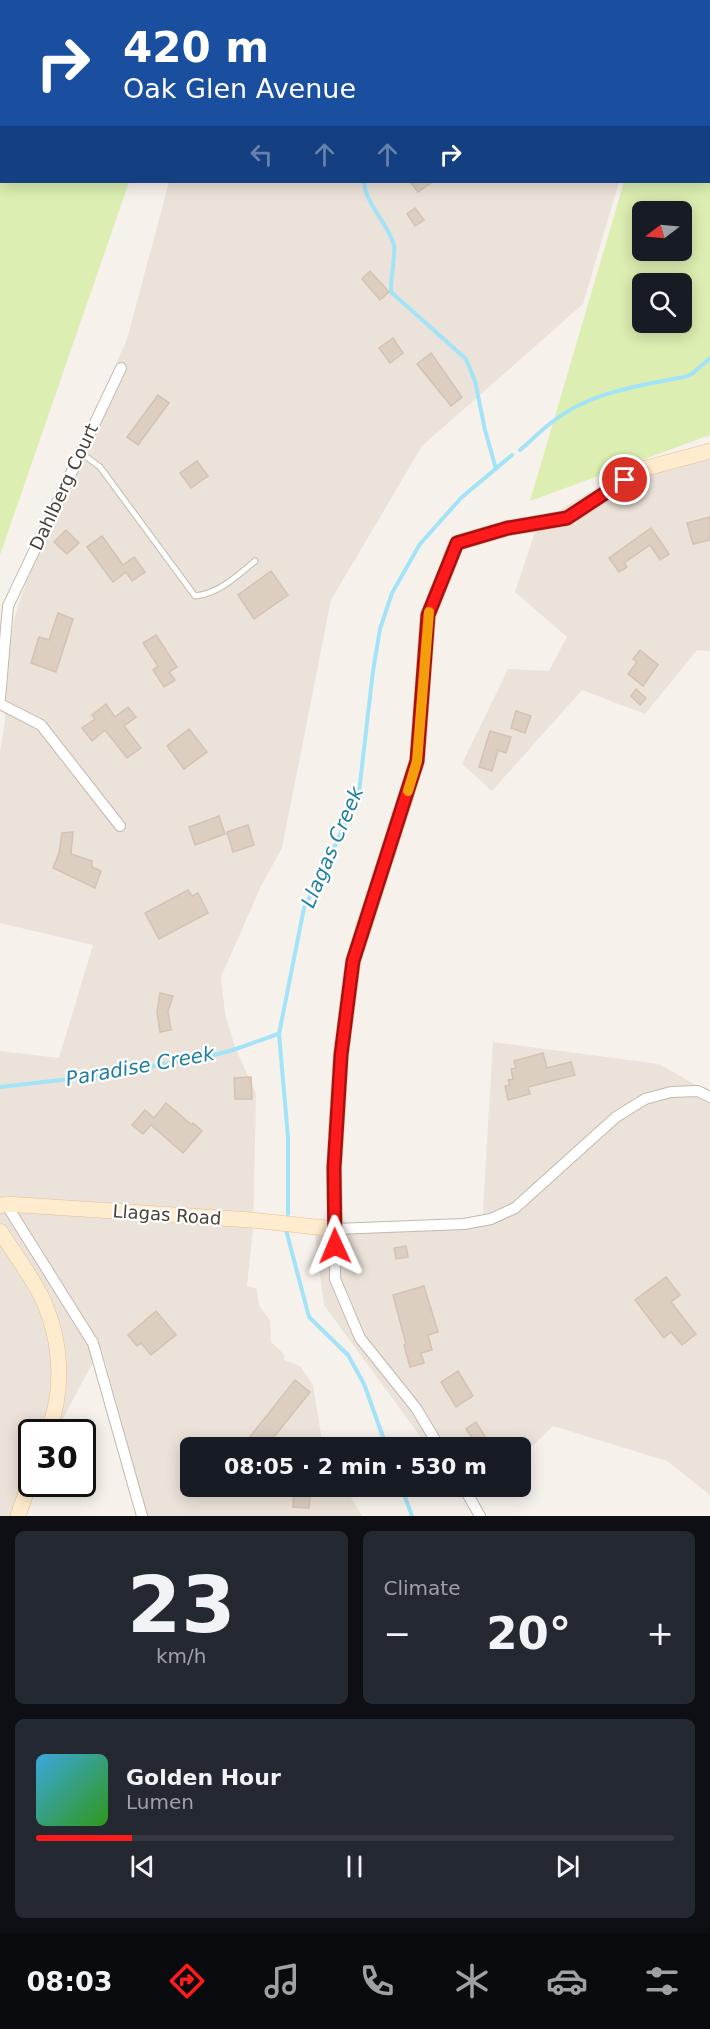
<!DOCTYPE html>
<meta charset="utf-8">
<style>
:root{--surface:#171b24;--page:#242831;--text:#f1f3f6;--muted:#9ea1a6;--line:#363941;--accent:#ff1a1c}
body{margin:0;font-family:"DejaVu Sans",sans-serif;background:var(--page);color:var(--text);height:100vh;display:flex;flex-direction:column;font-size:22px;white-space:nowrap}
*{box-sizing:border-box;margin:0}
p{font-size:20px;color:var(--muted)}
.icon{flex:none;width:33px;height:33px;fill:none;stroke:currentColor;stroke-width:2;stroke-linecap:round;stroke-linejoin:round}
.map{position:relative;height:1516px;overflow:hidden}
.panel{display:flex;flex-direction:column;gap:15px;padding:15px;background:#0d0f14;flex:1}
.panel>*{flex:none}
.hud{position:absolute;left:0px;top:0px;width:711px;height:183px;box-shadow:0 3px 15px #0003;background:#1a4fa0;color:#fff;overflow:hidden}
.needle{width:39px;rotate:254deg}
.buttons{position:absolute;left:632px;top:201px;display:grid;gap:12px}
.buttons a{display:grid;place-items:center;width:60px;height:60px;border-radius:9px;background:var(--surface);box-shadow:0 3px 15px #0003;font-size:30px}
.speed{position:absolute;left:18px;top:1419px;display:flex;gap:12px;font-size:30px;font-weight:700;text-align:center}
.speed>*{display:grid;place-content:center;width:78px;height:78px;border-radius:50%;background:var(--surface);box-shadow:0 3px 15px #0003;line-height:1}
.speed .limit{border:3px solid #111;border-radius:9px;background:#fff;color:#111}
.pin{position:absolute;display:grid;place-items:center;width:51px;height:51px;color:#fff;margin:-26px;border:3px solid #fff;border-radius:50%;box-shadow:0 2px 6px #0007}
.me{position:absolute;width:66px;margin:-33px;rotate:359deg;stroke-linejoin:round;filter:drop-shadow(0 0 4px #0008)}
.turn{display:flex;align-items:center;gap:21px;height:126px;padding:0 24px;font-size:27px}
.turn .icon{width:78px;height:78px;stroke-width:2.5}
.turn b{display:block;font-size:42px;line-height:51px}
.lanes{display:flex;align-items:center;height:57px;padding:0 24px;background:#0003;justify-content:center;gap:30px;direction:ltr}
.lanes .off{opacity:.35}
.big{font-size:45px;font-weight:700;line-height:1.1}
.panel .tile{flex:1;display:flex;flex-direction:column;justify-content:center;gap:9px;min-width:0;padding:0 21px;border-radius:9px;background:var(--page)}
.panel .dial{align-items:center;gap:0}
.dial b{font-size:78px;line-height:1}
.song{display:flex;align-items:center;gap:18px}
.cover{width:72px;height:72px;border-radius:9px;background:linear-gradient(135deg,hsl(200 70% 55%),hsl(110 70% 35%))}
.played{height:6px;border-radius:3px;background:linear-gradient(90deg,var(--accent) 15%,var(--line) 15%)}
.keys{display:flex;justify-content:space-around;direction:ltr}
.heat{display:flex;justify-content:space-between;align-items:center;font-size:33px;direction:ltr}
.panel .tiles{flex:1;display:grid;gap:15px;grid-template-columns:1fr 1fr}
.tile:last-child{grid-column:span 2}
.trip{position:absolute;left:180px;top:1437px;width:351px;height:60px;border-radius:9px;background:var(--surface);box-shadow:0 3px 15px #0003;font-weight:700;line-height:60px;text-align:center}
.menu{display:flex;height:96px;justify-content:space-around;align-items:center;background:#090b0e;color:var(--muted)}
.menu .icon{width:42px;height:42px}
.menu .on{color:var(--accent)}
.menu b{font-size:27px;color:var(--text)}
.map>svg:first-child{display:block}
.residential{fill:#ebe2d9}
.green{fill:#dceeb1;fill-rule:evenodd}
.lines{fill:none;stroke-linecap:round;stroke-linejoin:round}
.stream{stroke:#a3e3f8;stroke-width:4}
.building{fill:#ddcec2;stroke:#d5c2b1;stroke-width:1.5}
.lane-casing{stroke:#c4b8ac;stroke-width:7}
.street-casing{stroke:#c4b8ac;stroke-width:12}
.secondary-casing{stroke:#dec199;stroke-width:16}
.lane{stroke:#fff;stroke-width:5}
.street{stroke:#fff;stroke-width:10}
.secondary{stroke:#ffebcd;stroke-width:15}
.route-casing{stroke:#a61112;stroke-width:15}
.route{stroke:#ff1a1c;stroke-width:10}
.slow{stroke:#f59e0b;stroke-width:10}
.labels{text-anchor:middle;stroke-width:4.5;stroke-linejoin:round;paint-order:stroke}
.street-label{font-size:18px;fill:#4c4137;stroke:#fff}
.water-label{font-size:20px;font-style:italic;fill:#207fa1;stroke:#fff}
</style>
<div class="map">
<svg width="710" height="1516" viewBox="0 0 710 1516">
<rect width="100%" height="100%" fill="#f7f1eb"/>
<!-- residential -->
<g class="residential">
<path d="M217,0H672L217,1Z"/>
<path d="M169,182H619L583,304L422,446L331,600L282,848L261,886L221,977L225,1014L236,1050L256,1093L253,1228L247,1286L257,1289L259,1306L270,1320L271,1342L284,1354V1360L300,1366L313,1385L323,1447L190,1448V1486L345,1487L362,1516H148L101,1347L56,1432H32L31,1481L13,1516H0V1051L59,1058L93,945L0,923V752L5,721L6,680L14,619L31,568L70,470L127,339Z"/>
<path d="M710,444V651L697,650L645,714L582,690L492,791L462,764L508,669L549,671L567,637L515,592L538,523L632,467Z"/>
<path d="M493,1042L659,1064L710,1093V1495L667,1461L553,1426L521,1457L520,1448L428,1447L324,1305L314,1228L351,1226L482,1227Z"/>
</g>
<!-- green -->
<g class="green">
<path d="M0,0H191L2,2V182H129L0,555Z"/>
<path d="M677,0H710V435L530,501L624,182H710V2L676,1ZM642,212H681V250H642ZM642,284H681V322H642Z"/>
</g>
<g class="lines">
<!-- stream -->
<g class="stream">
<path d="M172,0L174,2"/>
<path d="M364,182C366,205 387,222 394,245C396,254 390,280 391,292L466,359L475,381L485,430L496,469"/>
<path d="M520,450C531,441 541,430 552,422C590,392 638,386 684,377L692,374L710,358"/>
<path d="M0,1087L104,1075L209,1056L230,1051L278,1034"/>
<path d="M288,1214V1137L279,1034L304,908L329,859L359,792L373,671L380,629L392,593L420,544L461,498L512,455"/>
<path d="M286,1230L309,1317L348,1355L364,1384L387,1448"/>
<path d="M401,1486L412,1516"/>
</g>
</g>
<!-- building -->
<g class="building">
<path d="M410,182H432L418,192Z"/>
<path d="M415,208L424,220L415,226L407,214Z"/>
<path d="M370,271L389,292L380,300L362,279Z"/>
<path d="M393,338L403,353L390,363L379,348Z"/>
<path d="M431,353L462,397L451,406L417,364Z"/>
<path d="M158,395L169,403L138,445L127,437Z"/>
<path d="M197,461L208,476L191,488L180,473Z"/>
<path d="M710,517V540L693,544L687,523Z"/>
<path d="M651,528L669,554L660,560L650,545L624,563L627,567L619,572L609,558Z"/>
<path d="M66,530L79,543L67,554L54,542Z"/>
<path d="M102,536L123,565L134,557L145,572L132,581L126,572L113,582L87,547Z"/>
<path d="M271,571L288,595L254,619L238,595Z"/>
<path d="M58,613L73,619L56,672L31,663L39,637L49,640Z"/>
<path d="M156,635L177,667L169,672L175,680L164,687L153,670L158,666L143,643Z"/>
<path d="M640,650L658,665L643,686L628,674L637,662L633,659Z"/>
<path d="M636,689L646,698L640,705L631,696Z"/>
<path d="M106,704L115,717L128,707L136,717L124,726L141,748L127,758L105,730L92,741L82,728L95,719L92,715Z"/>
<path d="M516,711L531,716L525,733L511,728Z"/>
<path d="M189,729L207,752L184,769L167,746Z"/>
<path d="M490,731L511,737L506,753L498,750L492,771L479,767Z"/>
<path d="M219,816L225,834L195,845L189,827Z"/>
<path d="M248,825L254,845L233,852L227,832Z"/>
<path d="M73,832L71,854L92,861V867L101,871L95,888L53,868L59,853L62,833Z"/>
<path d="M188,890L192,896L198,893L208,913L159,939L145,913Z"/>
<path d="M160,993L173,996L168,1011L171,1030L160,1032L157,1012Z"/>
<path d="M543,1053L547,1068L571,1062L575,1075L528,1087L530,1094L508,1100L505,1086L510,1085L508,1080L513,1079L511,1069L516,1068L514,1061Z"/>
<path d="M251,1077L252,1099H235L234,1078Z"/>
<path d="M166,1103L192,1125L193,1123L202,1131L183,1153L151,1125L143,1134L132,1125L145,1110L154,1118Z"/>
<path d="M406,1246L408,1257L396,1259L394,1248Z"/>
<path d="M666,1277L680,1295L671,1302L696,1334L682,1345L671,1332L664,1338L635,1300Z"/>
<path d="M424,1286L438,1332L428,1335L432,1350L421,1353L424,1363L410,1367L404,1345L406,1344L393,1295Z"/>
<path d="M156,1311L176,1335L151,1355L141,1343L137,1346L128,1335Z"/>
<path d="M458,1371L473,1396L456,1407L441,1382Z"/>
<path d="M295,1380L310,1392L265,1448H241Z"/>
<path d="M476,1422L492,1448H479L466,1429Z"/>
<path d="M294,1486H307V1489H311L309,1508L293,1507Z"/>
</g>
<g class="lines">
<defs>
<path id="lane" d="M80,452L100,467L195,596C218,594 237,576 255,561"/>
<g id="street">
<path d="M0,698L8,606L121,368"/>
<path d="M0,704L41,725L120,826"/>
<path d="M6,1204L93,1343L142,1516"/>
<path d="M440,1448L416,1408L360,1338L335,1279V1229L464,1224L491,1219L515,1208L616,1117L645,1099L671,1092L698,1091L710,1097"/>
<path d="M463,1486L480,1516"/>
</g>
<g id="secondary">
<path d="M0,1206L6,1204L251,1220L335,1229L334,1168L341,1055L353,961L417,761L428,615L457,543L508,528L567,518L643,469L710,451"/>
<path d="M0,1231C13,1252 34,1279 44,1302C62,1343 64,1391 48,1432"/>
<path d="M18,1516L32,1476"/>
</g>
</defs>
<!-- lane casing -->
<use href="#lane" class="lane-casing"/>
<!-- street casing -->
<use href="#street" class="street-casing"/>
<!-- secondary casing -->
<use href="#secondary" class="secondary-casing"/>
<!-- lane -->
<use href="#lane" class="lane"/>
<!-- street -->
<use href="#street" class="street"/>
<!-- secondary -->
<use href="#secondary" class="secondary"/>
</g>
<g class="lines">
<defs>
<path id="route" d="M335,1246L334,1168L341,1055L353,961L417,761L428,615L457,543L508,528L567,518L625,480"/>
</defs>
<!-- route casing -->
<use href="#route" class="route-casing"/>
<!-- route -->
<use href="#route" class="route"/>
<!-- slow -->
<path class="slow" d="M408,791L417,761L429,612"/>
</g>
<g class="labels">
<!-- street labels -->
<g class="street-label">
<text transform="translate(64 487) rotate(-65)" y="6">Dahlberg Court</text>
<text transform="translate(167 1215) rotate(4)" y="6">Llagas Road</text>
</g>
<!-- water labels -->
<g class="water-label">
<text transform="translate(332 847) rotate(-67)" y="7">Llagas Creek</text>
<text transform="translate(140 1066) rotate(-10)" y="7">Paradise Creek</text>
</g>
</g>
</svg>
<div class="buttons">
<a><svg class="needle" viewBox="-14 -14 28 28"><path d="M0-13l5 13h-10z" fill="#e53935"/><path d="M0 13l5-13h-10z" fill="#9ea1a6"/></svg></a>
<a><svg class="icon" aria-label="search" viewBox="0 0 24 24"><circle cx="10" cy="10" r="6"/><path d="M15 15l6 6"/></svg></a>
</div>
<div class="speed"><div class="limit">30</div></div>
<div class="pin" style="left:625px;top:480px;background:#d93025"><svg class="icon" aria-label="arrive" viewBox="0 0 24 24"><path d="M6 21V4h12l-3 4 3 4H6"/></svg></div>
<svg class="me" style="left:335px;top:1246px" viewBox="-20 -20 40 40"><path d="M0-17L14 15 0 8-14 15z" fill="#ff1a1c" stroke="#fff" stroke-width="4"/></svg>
<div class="trip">08:05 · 2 min · 530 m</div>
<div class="hud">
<div class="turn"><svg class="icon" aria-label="right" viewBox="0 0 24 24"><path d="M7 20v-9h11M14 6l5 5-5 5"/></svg><div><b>420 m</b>Oak Glen Avenue</div></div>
<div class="lanes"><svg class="icon off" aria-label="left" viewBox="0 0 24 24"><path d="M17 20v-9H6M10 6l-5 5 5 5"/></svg><svg class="icon off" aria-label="ahead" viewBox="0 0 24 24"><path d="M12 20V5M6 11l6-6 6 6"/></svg><svg class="icon off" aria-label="ahead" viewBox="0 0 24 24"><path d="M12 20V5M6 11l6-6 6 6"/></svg><svg class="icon" aria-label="right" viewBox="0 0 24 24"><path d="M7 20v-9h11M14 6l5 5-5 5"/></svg></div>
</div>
</div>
<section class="panel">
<div class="tiles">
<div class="tile dial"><b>23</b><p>km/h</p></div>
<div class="tile"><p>Climate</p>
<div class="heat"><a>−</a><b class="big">20°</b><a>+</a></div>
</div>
<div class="tile">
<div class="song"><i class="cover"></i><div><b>Golden Hour</b><p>Lumen</p></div></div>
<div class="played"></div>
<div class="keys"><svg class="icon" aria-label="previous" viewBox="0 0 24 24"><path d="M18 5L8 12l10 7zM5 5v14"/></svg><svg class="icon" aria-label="pause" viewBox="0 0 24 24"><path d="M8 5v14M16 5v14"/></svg><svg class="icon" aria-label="next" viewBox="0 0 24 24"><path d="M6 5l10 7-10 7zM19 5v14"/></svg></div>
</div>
</div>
</section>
<nav class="menu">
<b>08:03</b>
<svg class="icon on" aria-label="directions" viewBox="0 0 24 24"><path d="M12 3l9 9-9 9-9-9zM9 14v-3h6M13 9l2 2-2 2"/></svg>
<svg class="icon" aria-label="music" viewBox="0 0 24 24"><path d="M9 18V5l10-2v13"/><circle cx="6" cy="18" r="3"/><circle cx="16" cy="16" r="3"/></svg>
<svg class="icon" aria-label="phone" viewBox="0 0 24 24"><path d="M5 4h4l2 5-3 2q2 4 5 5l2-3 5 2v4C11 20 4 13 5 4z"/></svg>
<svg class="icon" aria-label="climate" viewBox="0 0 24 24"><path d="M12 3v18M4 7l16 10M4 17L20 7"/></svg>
<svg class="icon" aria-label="car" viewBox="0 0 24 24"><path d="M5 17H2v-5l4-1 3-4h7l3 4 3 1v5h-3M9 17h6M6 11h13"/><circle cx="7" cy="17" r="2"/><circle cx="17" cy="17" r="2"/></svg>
<svg class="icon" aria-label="filters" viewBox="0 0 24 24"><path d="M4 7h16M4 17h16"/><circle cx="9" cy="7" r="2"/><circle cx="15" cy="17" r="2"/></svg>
</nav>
